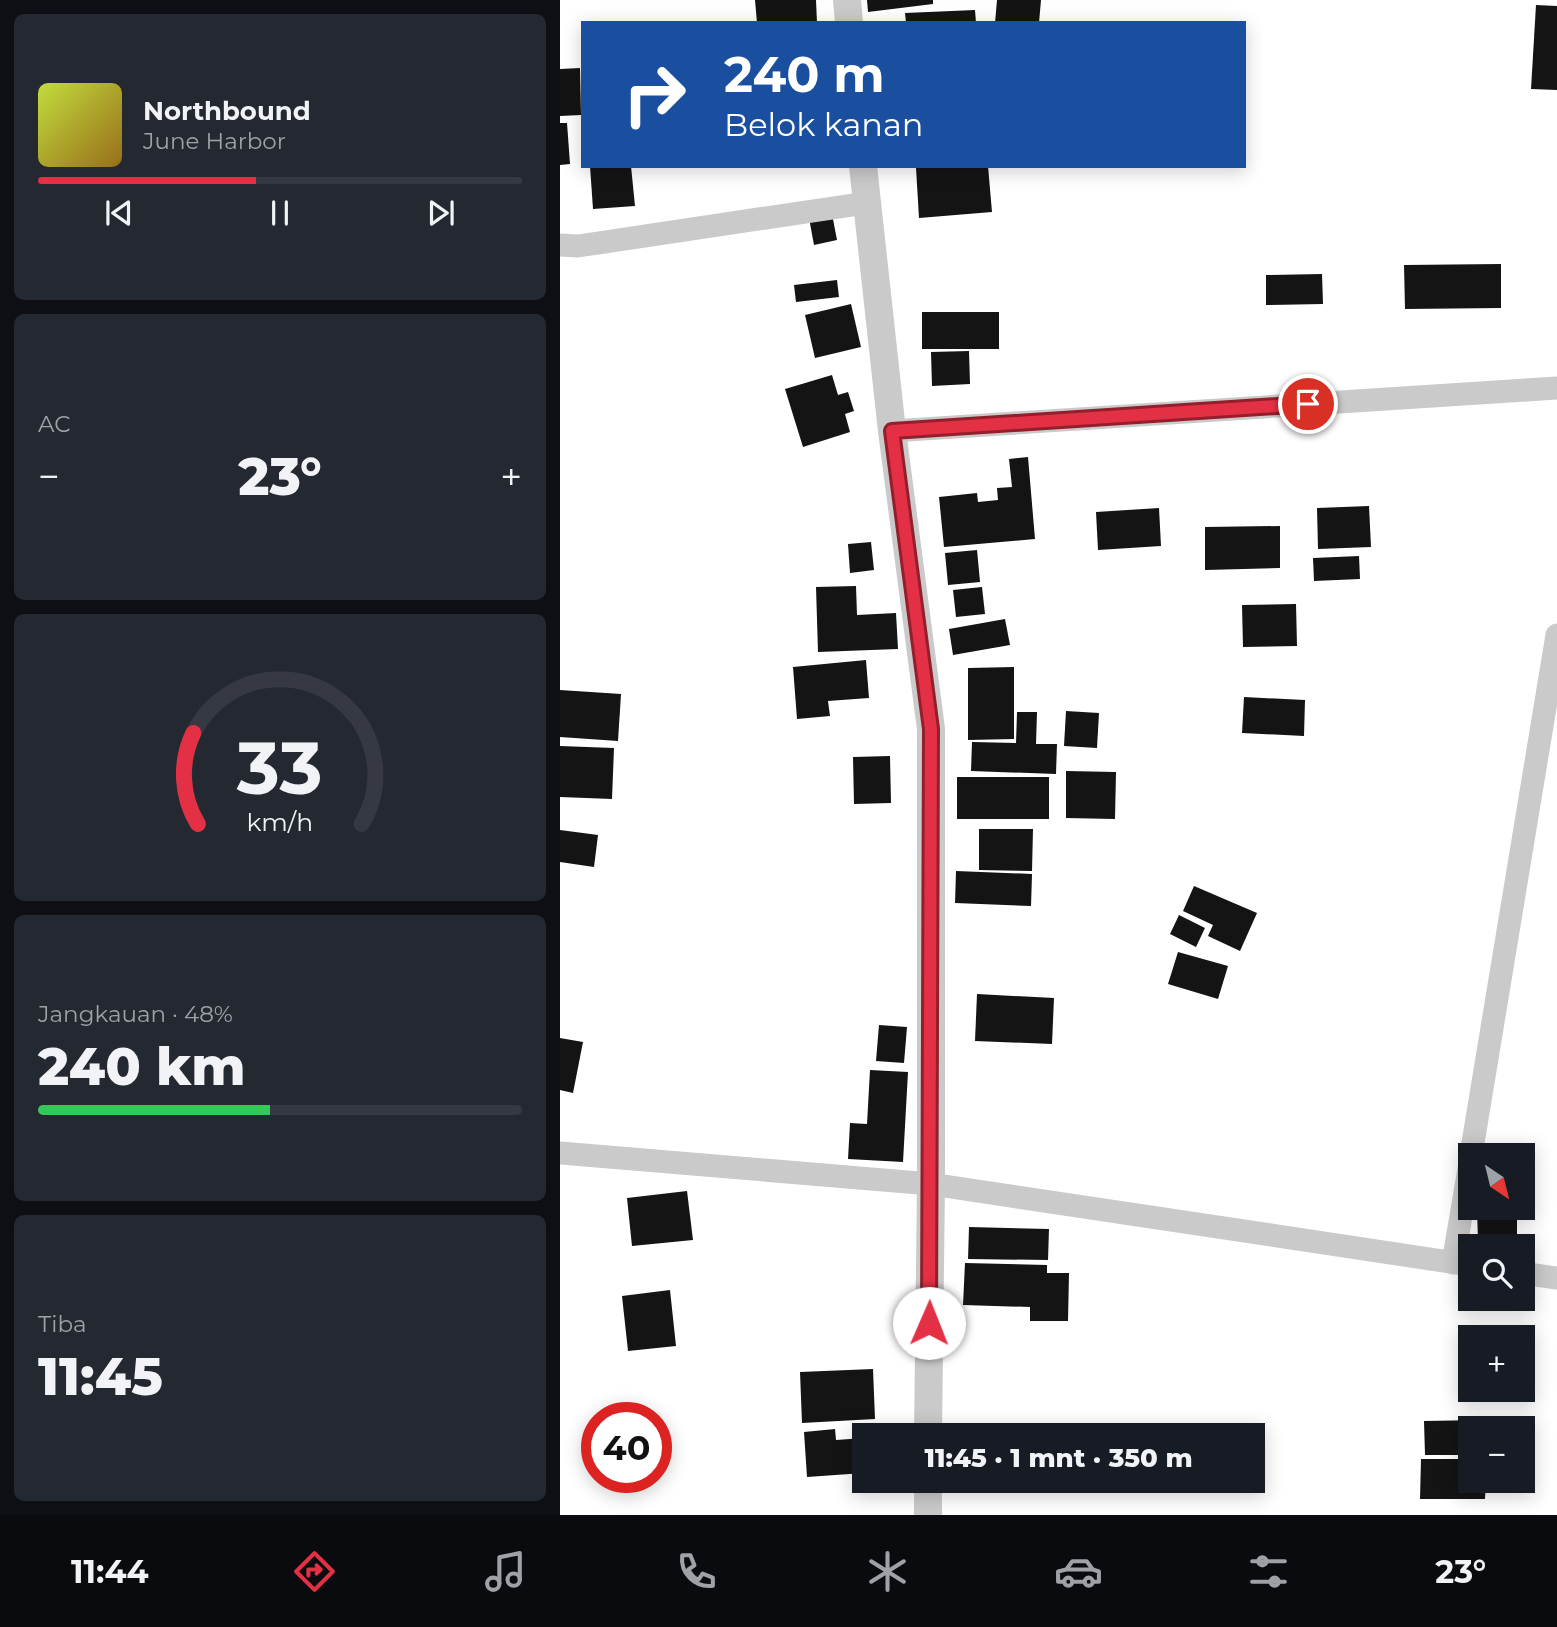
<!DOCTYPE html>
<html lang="id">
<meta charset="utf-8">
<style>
:root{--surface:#171b24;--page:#242831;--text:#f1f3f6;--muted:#9ea1a6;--line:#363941;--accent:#e43044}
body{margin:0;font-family:Montserrat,sans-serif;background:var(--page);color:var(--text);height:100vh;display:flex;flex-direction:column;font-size:26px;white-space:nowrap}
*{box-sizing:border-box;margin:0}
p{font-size:23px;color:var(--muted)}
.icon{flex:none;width:38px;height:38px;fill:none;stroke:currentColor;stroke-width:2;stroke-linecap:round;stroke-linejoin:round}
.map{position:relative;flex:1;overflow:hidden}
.sheet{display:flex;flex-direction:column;gap:14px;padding:14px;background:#0d0f14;width:560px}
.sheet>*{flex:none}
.guide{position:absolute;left:21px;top:21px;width:665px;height:147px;border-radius:0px;box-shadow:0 4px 18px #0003;background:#1a4fa0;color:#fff;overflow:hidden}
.needle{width:46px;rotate:145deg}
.tools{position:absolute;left:898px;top:1143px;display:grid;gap:14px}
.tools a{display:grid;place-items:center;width:77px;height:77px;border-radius:0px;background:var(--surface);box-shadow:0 4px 18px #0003;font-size:35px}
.speed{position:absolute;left:21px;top:1402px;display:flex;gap:14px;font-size:35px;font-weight:700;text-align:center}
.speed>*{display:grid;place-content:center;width:91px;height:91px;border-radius:50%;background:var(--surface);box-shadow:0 4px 18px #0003;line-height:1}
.speed .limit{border:10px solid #d22;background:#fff;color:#111}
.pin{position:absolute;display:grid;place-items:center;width:60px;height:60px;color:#fff;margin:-30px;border:4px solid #fff;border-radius:50%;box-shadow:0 2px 7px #0007}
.me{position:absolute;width:77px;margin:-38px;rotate:1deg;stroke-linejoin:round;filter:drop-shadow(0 0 5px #0008)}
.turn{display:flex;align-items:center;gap:24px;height:147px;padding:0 28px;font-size:32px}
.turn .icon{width:91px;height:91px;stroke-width:2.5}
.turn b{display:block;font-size:49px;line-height:60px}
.big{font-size:52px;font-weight:800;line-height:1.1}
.sheet .widget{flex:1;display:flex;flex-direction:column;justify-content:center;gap:10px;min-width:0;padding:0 24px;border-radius:10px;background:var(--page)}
.sheet .dial{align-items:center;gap:0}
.dial svg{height:182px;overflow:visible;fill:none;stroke:var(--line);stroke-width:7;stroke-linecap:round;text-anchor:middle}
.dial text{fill:var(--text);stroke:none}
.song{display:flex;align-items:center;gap:21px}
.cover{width:84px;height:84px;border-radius:10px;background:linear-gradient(135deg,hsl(70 70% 55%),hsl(40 70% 35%))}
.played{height:7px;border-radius:4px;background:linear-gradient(90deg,var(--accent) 45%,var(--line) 45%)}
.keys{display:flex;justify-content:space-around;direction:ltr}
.heat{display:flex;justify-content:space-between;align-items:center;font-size:38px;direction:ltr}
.charge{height:10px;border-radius:5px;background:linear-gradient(90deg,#34c759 48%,var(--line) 0)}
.trip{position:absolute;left:292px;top:1423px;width:413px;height:70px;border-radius:0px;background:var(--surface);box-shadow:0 4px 18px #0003;font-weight:800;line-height:70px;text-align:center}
.dock{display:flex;height:112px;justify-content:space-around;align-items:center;background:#090b0e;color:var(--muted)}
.dock .icon{width:49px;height:49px}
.dock .current{color:var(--accent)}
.dock b{font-size:32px;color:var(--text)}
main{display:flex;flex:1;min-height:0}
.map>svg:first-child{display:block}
.building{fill:#141414}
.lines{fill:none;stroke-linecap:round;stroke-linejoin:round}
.minor{stroke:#cacaca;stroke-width:23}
.tertiary{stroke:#cacaca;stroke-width:28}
.route-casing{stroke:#941f2c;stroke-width:18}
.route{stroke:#e43044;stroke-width:12}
</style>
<main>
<section class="sheet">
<div class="widget">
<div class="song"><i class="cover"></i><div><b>Northbound</b><p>June Harbor</p></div></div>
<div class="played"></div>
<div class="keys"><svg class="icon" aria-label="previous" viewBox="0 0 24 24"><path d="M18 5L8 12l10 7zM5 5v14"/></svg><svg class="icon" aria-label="pause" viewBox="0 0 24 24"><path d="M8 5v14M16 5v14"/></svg><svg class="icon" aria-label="next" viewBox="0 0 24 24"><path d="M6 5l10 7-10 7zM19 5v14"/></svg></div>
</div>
<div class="widget"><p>AC</p>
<div class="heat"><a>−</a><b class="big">23°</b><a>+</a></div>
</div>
<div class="widget dial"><svg viewBox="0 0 100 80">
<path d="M14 69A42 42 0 1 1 86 69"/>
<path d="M14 69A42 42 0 0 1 12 29" stroke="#e43044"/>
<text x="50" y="56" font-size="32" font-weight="700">33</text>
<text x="50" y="72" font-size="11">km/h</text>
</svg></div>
<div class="widget"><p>Jangkauan · 48%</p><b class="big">240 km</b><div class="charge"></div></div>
<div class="widget"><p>Tiba</p><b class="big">11:45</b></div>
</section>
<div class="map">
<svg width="997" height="1515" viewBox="0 0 997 1515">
<rect width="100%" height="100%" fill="#fff"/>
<!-- building -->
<g class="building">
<path d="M195,0H256L257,23H197Z"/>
<path d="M307,0H373V4L308,12Z"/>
<path d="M437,0H481L479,23H435Z"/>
<path d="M976,5L997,6V90L971,89Z"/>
<path d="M415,10L416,23H346L345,13Z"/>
<path d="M20,68L21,115L0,116V69Z"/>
<path d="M0,123H7L10,164L0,165Z"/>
<path d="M30,166H71L75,206L33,209Z"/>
<path d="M378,166H428L432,212L359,218L356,168Z"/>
<path d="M272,214L277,240L254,245L249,218Z"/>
<path d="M941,264V308L845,309L844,265Z"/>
<path d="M762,274L763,304L706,305V275Z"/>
<path d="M277,280L279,297L236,302L234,285Z"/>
<path d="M291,304L301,347L255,358L245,315Z"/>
<rect x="362" y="312" width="77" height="37"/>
<path d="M409,351L410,384L372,386L371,352Z"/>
<path d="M272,375L278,395L288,392L294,411L285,414L290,432L243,447L225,389Z"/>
<path d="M468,457L475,539L384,547L379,497L417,493L418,502L438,500L437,488L452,487L449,459Z"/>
<path d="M809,506L811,547L758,549L757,508Z"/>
<path d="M599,508L601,546L538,550L536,512Z"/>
<path d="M720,526V568L645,570V527Z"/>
<path d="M311,542L314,570L290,573L288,544Z"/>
<path d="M417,550L420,582L388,585L385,553Z"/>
<path d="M799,556L800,579L754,581L753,558Z"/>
<path d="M296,586L297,615L336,613L338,649L258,652L256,587Z"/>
<path d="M422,587L425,614L396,617L393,590Z"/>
<path d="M736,604L737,646L683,647L682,605Z"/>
<path d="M445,619L450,645L393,655L389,629Z"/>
<path d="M306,660L309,698L268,701L270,716L237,719L233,667Z"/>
<path d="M454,667V739L408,740V668Z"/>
<path d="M0,690L61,694L58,741L0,737Z"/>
<path d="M684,697L745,700L744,736L682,733Z"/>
<path d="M506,711L539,713L537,748L504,746Z"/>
<path d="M457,712H477L476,744H497L496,774L411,771L412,742L456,743Z"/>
<path d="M0,746L54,748L52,799L0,797Z"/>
<path d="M330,756L331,803L294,804L293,757Z"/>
<path d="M506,771L556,772L555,819L506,818Z"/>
<rect x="397" y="777" width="92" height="42"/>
<path d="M419,829H473L472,871L419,870Z"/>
<path d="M0,830L38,835L34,867L0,862Z"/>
<path d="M396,871L472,874L471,906L395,903Z"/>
<path d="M634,886L697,913L680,951L648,936L653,925L623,911Z"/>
<path d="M619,915L645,928L636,947L610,934Z"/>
<path d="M618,952L668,966L658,999L608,984Z"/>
<path d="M417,994L494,998L492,1044L415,1041Z"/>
<path d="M319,1025L347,1027L344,1063L316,1061Z"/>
<path d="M0,1038L23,1042L13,1093L0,1090Z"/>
<path d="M310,1070L348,1072L343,1162L288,1159L290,1123L307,1124Z"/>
<path d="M127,1191L133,1240L72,1246L67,1198Z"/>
<path d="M957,1209V1241L918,1242L917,1210Z"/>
<path d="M409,1227L489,1229L488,1260L408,1259Z"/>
<path d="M405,1263L487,1265V1273H509L508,1321H470V1307L403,1305Z"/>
<path d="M110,1290L116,1346L68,1351L62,1296Z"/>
<path d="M313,1369L315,1419L242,1423L240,1372Z"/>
<path d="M922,1420V1428H910V1455H865L864,1421Z"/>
<path d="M275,1429L276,1440L304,1438V1473L247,1477L244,1432Z"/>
<path d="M861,1459H910V1480H926L925,1499H860Z"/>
</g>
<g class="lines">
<!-- minor -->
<g class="minor">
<path d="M0,245L18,246L306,203"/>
<path d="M332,431L997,388"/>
<path d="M0,1153L371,1184L910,1265"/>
<path d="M911,1155L997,635"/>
<path d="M893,1263L910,1163"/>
<path d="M962,1273L997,1278"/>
</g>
<!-- tertiary -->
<g class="tertiary">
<path d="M287,0L289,23"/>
<path d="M303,166L332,431L371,729V1184L368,1435"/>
<path d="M368,1480V1515"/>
</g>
</g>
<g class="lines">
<defs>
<path id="route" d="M369,1323L371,729L332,431L748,404"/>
</defs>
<!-- route casing -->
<use href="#route" class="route-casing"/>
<!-- route -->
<use href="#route" class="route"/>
</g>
</svg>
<div class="tools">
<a><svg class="needle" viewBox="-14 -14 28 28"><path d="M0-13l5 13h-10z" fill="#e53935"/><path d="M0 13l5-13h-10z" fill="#9ea1a6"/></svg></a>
<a><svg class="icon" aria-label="search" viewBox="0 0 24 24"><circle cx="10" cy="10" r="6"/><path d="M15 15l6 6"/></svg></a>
<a>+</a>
<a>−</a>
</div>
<div class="speed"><div class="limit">40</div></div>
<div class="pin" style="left:748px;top:404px;background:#d93025"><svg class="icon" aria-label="arrive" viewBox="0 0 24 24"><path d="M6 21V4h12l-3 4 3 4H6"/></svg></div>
<svg class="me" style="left:369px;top:1323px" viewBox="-20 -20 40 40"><circle r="19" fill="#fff"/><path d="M0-13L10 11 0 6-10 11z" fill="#e43044"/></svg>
<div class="trip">11:45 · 1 mnt · 350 m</div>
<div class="guide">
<div class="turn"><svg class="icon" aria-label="right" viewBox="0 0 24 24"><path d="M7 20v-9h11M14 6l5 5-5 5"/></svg><div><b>240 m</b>Belok kanan</div></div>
</div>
</div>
</main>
<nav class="dock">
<b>11:44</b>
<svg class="icon current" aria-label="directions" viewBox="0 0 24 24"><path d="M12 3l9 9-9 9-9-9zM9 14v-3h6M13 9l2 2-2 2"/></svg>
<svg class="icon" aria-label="music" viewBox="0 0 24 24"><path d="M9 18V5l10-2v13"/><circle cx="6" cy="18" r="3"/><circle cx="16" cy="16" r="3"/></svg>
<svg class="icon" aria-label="phone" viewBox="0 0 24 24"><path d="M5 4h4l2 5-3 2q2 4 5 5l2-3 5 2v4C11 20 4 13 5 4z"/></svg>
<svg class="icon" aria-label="climate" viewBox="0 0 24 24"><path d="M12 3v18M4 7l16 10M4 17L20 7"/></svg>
<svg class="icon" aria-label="car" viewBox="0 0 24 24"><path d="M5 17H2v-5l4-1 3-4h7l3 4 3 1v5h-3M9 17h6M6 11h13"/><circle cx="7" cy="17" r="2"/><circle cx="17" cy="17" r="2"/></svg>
<svg class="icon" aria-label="filters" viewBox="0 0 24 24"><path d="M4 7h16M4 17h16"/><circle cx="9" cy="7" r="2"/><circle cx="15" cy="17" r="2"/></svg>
<b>23°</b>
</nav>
